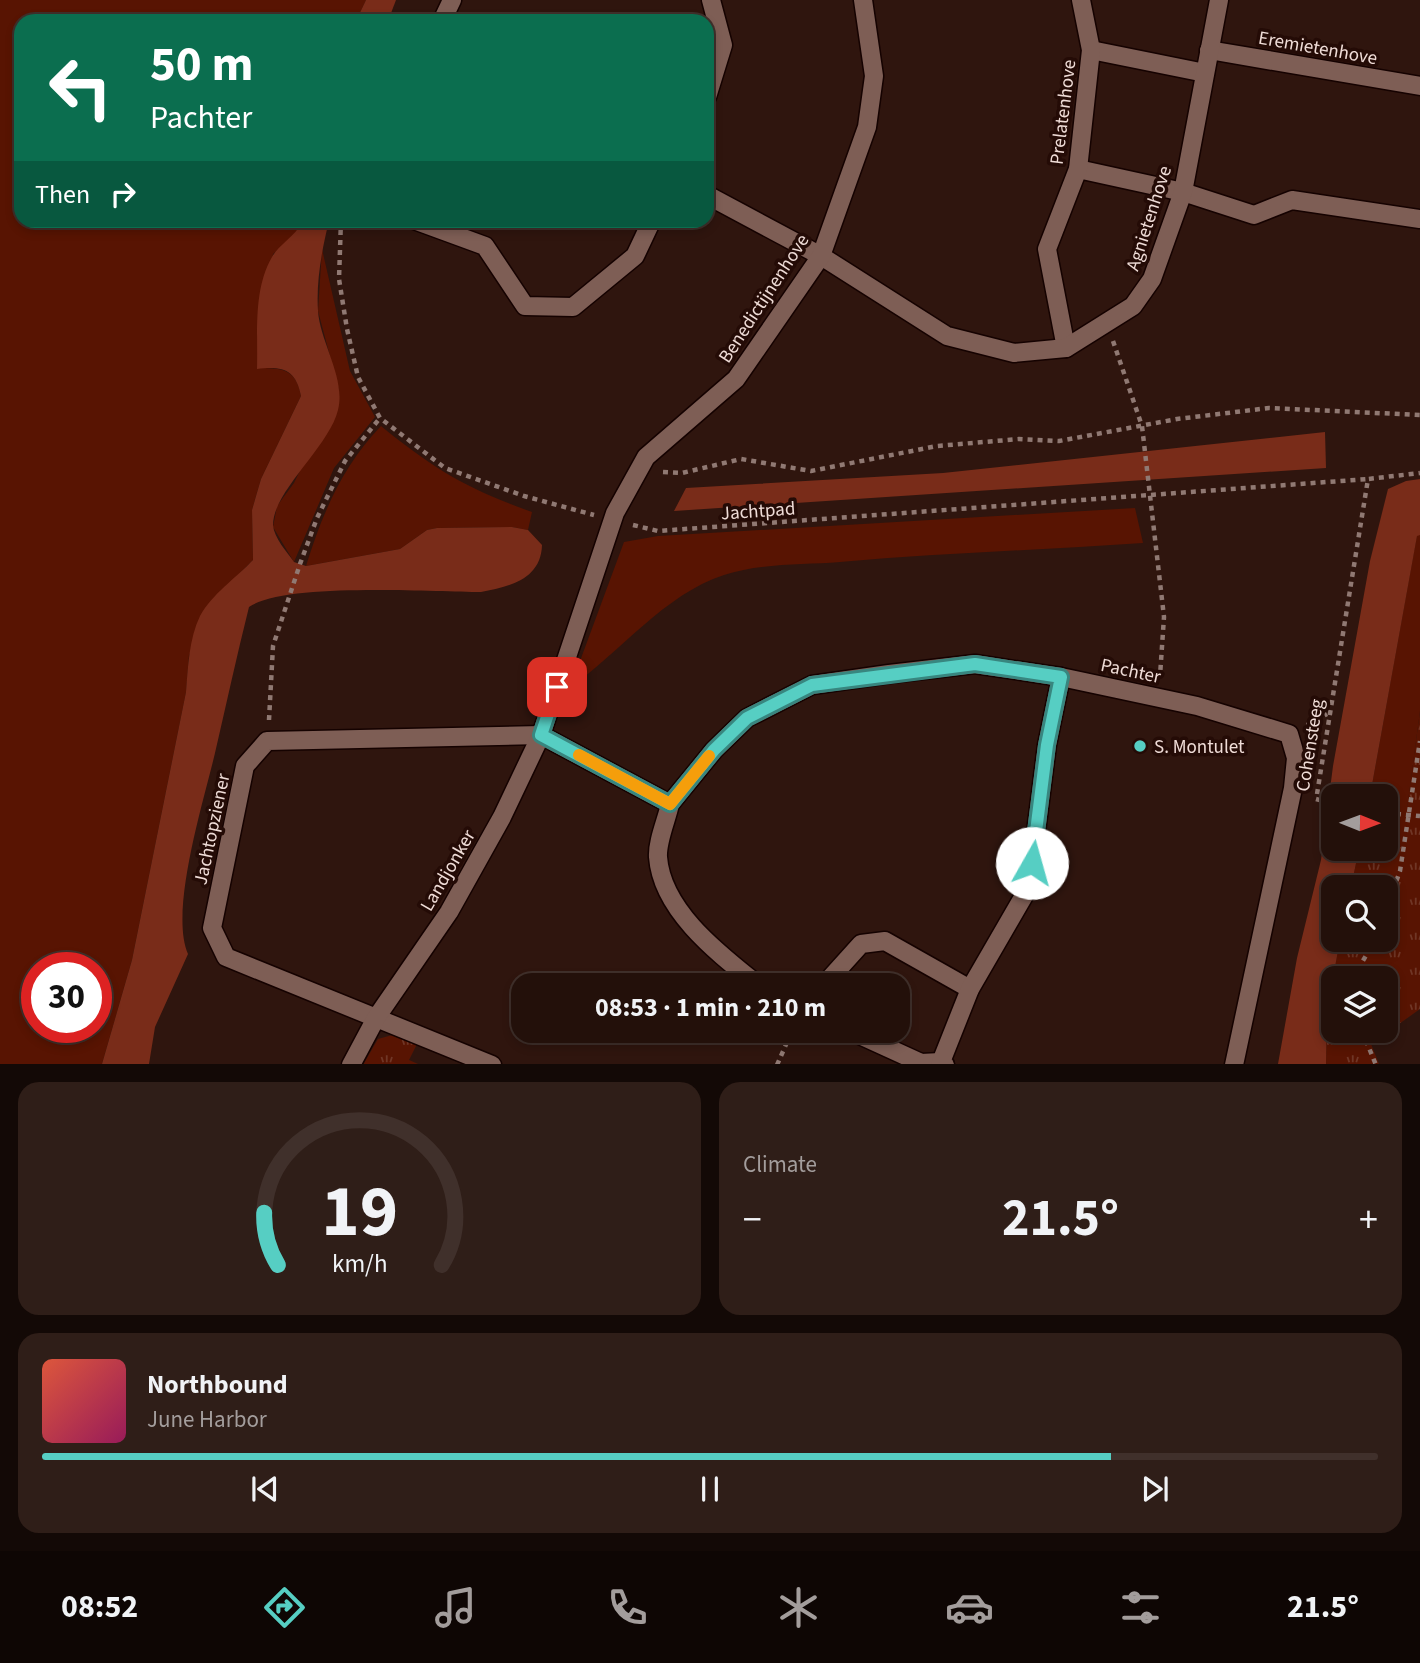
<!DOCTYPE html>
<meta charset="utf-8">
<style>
:root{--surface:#23100a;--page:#2f1e18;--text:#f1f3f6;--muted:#a39d9c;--line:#40302b;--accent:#56cec3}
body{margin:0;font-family:"Source Sans 3",sans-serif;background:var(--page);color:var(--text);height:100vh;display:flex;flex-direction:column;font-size:26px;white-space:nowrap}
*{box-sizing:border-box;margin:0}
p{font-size:23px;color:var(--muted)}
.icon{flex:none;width:38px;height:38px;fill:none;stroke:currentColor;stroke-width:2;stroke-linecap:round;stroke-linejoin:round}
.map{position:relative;height:1064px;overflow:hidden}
.details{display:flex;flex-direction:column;gap:18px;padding:18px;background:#130906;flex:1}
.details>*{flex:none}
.top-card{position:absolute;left:14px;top:14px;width:700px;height:214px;border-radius:21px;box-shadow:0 4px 10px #0003,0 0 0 2px var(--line);background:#0b6e4f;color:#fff;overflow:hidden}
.needle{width:46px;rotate:91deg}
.buttons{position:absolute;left:1321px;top:784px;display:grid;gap:14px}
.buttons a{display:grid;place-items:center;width:77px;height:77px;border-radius:14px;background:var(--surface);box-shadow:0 4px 10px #0003,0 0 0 2px var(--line);font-size:35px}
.speed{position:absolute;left:21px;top:952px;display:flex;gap:14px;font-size:35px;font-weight:700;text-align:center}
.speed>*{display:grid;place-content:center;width:91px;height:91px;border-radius:50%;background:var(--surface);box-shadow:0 4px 10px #0003,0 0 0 2px var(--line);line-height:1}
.speed .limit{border:10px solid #d22;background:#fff;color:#111}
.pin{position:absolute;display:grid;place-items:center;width:60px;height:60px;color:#fff;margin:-30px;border-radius:14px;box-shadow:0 4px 10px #0006}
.me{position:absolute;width:77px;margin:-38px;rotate:7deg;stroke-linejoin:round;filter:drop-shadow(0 0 5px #0008)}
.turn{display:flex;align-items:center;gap:24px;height:147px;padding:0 21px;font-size:32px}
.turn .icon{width:91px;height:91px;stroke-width:2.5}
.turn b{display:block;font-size:49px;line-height:60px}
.then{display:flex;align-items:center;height:66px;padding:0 21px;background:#0003;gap:14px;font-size:26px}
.big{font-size:52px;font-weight:700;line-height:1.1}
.details .widget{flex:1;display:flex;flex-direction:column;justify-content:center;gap:10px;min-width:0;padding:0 24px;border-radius:21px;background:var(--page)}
.details .dial{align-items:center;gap:0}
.dial svg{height:182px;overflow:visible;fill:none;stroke:var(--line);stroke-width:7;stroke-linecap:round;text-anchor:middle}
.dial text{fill:var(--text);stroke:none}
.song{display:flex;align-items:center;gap:21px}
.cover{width:84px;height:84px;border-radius:10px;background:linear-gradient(135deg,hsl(10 70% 55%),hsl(330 70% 35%))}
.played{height:7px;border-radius:4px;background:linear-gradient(90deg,var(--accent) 80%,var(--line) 80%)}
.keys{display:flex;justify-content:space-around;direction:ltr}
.heat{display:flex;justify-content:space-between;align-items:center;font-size:38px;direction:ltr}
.details .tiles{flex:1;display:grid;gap:18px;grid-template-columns:1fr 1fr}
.widget:last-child{grid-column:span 2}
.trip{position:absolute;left:511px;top:973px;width:399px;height:70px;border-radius:21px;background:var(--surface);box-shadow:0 4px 10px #0003,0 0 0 2px var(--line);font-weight:700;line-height:70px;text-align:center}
.tabs{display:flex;height:112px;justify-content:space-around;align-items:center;background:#0e0604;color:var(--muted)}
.tabs .icon{width:49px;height:49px}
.tabs .current{color:var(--accent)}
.tabs b{font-size:32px;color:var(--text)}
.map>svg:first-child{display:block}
.green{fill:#581402;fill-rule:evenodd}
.park{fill:url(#park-tufts);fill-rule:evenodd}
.water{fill:#792c19}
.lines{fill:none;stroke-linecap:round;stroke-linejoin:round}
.pedestrian-casing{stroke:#150200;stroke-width:21}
.minor-casing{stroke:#150200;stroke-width:21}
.tertiary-casing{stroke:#150200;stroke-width:21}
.path{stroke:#907973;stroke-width:4.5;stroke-dasharray:5 5;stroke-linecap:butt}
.pedestrian{stroke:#7e5e55;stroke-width:18}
.minor{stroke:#7e5e55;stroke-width:18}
.tertiary{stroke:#7e5e55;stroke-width:18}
.route-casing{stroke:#38867f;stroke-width:18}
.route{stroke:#56cec3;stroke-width:12}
.slow{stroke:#f59e0b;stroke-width:12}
.poi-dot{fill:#56cec3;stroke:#240b06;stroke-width:2.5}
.labels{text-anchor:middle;stroke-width:7;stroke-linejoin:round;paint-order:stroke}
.street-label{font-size:19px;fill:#efdcd7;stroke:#240b06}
.poi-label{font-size:19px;fill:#efdcd7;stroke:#240b06;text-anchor:start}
</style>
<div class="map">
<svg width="1420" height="1065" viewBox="0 0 1420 1065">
<defs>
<pattern id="park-tufts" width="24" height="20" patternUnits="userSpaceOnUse" patternTransform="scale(1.75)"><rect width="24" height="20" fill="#581402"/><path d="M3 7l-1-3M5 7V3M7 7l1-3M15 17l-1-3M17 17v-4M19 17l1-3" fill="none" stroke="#703626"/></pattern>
</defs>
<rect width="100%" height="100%" fill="#2f150e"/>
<!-- green -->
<g class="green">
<path d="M0,0H366L356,21H21V220L303,221L294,236L273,254L257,368C281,368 296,368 301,396L261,479L252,510L253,560L237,576L189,655L186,692L132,960L102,1064L0,1065ZM37,968H96V1027H37Z"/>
<path d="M322,249L350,371L375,417L334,468L294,562L273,527L277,506L294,483L339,390L318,311Z"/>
<path d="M381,426C434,469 467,489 532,512L528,530L512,527L437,528L427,530L400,549L306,566C322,514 343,465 381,426Z"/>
<path d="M1135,508L1143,543C1042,550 941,553 840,562C803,565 760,563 724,575C665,594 620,652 570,688L624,542L658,536Z"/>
<path d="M1417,535H1420V711L1407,809L1386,805V796H1370Z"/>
</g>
<!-- park -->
<g class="park">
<path d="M1420,711V1009L1371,1044L1379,1064L1326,1065L1327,1010L1340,940H1386V887H1351L1359,849H1386V805L1407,808ZM1334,978H1386V1031H1334Z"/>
<path d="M396,1034L417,1044L409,1060L418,1064L363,1065L378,1039Z"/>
</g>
<!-- water -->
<g class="water">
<path d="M366,0H396L388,21H356Z"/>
<path d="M303,221H329C322,249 316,281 318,311C320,342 346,378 338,410C329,447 273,491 273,525C274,538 287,552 294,562L306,566L400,549L427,530L437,528L512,527L528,530L542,545C541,580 508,587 481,592C431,592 285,582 249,607C237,655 226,705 215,753C204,800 169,911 188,954L155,1027L149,1064H102L132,960L186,692C188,667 189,639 200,616C212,594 236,578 253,560L252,510L261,479L301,396C296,369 282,366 257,369C258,332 253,290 272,257C279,244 294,238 303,221Z"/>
<path d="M1325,432L1326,468L674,511L686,488L943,473Z"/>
<path d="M1420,479V535L1417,536L1370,796H1334V849H1359L1351,887H1334V940H1340L1327,1010L1326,1064H1278L1297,958L1321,860L1333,766L1370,561L1388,489L1406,481Z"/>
</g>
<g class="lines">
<defs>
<g id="pedestrian">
<path d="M1091,50L1205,73"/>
<path d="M1209,50L1420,86"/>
<path d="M1078,169L1183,192"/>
<path d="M1066,348L1047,249L1078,169L1091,50L1081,0"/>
</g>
<g id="minor">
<path d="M442,21L452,0"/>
<path d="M707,97L723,45L711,0"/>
<path d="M1183,192L1254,215L1292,200L1420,219"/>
<path d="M707,195L821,256L947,336L1014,353L1066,348L1133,306L1152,279L1183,192L1219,0"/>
<path d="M414,220L485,246L525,306L573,307L635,256L652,220"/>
<path d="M670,804L714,750L747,718L812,685L889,674L975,664L1061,677L1197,706L1289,734L1296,758L1293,788L1234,1065"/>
<path d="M824,985L861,944L885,941L970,989"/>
<path d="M851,1031L921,1063L941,1062"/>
<path d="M492,1065L226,957L212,928L245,766L267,741L541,735L670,804C667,819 657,841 658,857C662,911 719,954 758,985"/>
<path d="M945,1065L941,1062L970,989L1029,887L1047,745L1061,677"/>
</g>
<path id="tertiary" d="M351,1065L376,1018L449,912L502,817L541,735L615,513L646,457L736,379L821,256L867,127L874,76L863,0"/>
</defs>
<!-- pedestrian casing -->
<use href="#pedestrian" class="pedestrian-casing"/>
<!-- minor casing -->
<use href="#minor" class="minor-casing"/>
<!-- tertiary casing -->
<use href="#tertiary" class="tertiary-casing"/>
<!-- path -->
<g class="path">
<path d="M341,220L339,279L347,329L358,377L380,418L445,468L524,496L594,515"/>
<path d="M1113,341L1142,426L1164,617L1160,676"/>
<path d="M663,472L682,473L741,459L811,471L937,446L1019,439L1059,441L1177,419L1269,408L1420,415"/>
<path d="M633,525L658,531L1368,479"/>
<path d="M269,720L273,646L300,564L317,518L345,461L380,418"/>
<path d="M1307,725L1327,714"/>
<path d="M1317,794L1368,479L1420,473"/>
<path d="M1316,799L1334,804"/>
<path d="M1386,813L1420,816"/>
<path d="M1386,909L1400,871L1420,741"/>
<path d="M1353,978L1375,940"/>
<path d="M1362,1031L1376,1065"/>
<path d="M777,1065L792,1031"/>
</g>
<!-- pedestrian -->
<use href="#pedestrian" class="pedestrian"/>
<!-- minor -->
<use href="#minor" class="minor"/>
<!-- tertiary -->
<use href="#tertiary" class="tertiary"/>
</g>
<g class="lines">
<defs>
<path id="route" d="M557,687L541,735L670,804L714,750L747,718L812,685L975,664L1061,677L1047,745L1032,863"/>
</defs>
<!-- route casing -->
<use href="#route" class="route-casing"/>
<!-- route -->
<use href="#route" class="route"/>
<!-- slow -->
<path class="slow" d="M579,755L670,804L709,756"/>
</g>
<!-- markers -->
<circle class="poi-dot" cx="1140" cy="746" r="7"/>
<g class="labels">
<!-- street labels -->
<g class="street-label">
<text transform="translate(1318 47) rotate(10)" y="7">Eremietenhove</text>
<text transform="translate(1062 112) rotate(-83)" y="7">Prelatenhove</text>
<text transform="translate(1148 218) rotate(-72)" y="7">Agnietenhove</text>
<text transform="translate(763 298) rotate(-57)" y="7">Benedictijnenhove</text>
<text transform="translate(758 510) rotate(-4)" y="7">Jachtpad</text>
<text transform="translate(1131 670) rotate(12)" y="7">Pachter</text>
<text transform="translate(1309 745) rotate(-81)" y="7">Cohensteeg</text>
<text transform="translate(211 829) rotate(-78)" y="7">Jachtopziener</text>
<text transform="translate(447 870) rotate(-60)" y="7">Landjonker</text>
</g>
<!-- poi labels -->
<g class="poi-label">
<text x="1154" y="753">S. Montulet</text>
</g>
</g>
</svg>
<div class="buttons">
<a><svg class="needle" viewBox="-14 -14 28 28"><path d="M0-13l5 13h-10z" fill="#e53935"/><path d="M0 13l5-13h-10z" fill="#a39d9c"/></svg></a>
<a><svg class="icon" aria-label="search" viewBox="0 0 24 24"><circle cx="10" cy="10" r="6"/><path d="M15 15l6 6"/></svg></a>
<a><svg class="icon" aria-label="layers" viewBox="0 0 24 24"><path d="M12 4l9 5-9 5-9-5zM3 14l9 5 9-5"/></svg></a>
</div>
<div class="speed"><div class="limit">30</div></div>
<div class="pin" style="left:557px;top:687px;background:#d93025"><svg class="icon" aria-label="arrive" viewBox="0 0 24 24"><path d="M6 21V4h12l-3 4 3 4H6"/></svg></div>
<svg class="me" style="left:1032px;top:863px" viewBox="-20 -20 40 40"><circle r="19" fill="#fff"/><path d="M0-13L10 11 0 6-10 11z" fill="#56cec3"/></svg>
<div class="trip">08:53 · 1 min · 210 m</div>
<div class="top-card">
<div class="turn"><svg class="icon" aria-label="left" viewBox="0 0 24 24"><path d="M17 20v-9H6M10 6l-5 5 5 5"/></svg><div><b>50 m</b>Pachter</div></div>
<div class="then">Then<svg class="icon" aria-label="right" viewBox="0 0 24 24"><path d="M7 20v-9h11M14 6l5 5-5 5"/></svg></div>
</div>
</div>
<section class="details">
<div class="tiles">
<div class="widget dial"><svg viewBox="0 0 100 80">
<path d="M14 69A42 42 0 1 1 86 69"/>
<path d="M14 69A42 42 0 0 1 8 46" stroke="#56cec3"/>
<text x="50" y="56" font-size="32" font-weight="700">19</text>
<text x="50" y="72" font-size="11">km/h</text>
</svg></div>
<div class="widget"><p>Climate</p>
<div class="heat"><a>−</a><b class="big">21.5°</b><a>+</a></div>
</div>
<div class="widget">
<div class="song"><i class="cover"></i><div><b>Northbound</b><p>June Harbor</p></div></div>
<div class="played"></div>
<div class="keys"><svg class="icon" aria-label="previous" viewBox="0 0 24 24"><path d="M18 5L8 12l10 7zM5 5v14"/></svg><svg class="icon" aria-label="pause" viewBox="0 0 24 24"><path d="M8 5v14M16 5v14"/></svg><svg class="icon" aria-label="next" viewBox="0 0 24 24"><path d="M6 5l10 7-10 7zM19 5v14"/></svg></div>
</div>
</div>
</section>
<nav class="tabs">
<b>08:52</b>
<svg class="icon current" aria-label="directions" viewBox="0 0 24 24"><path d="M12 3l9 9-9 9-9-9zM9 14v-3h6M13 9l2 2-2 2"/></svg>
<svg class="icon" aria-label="music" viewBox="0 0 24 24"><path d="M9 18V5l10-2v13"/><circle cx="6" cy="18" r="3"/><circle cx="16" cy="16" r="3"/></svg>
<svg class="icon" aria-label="phone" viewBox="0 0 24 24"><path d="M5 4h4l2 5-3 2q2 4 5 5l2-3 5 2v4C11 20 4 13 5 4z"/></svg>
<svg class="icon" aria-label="climate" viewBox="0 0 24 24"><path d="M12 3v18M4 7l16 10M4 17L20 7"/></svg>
<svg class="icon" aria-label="car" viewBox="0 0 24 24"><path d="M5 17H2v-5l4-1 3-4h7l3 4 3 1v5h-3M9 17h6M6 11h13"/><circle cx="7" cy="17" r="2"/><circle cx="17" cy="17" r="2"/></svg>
<svg class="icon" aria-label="filters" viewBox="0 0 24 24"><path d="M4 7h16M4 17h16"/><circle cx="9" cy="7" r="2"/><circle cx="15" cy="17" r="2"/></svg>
<b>21.5°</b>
</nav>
